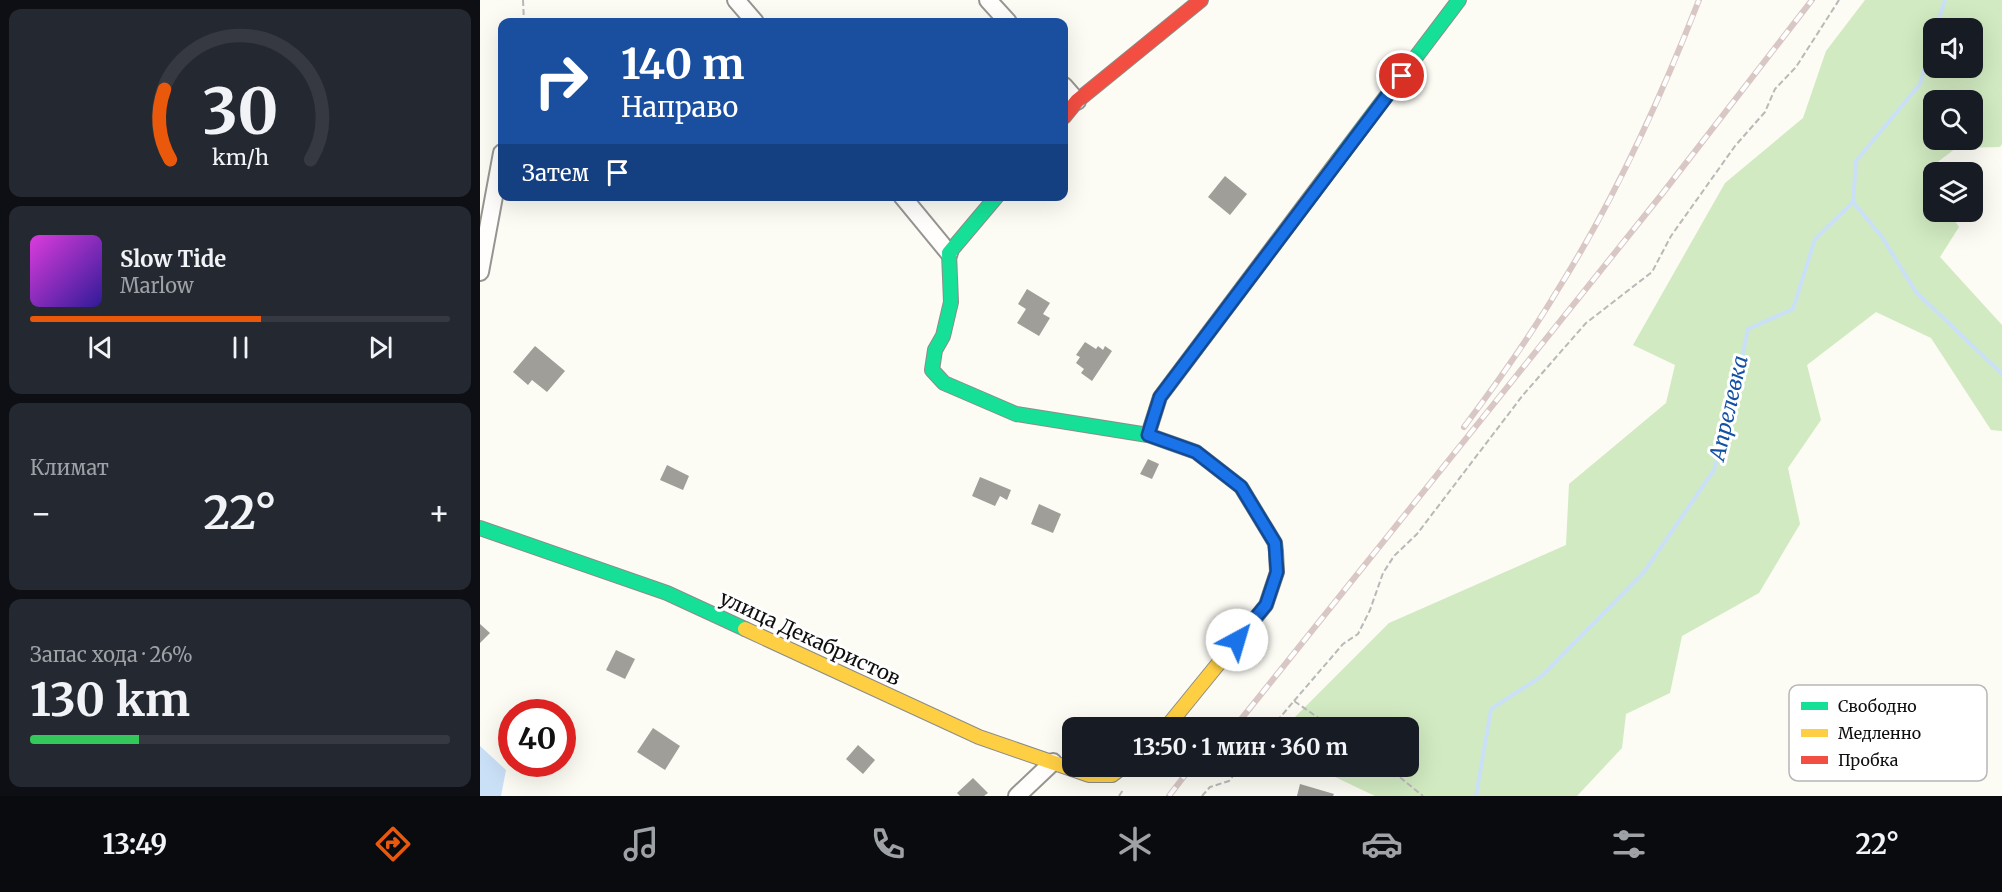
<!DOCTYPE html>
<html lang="ru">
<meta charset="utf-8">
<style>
:root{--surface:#171b24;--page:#242831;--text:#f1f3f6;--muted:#9ea1a6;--line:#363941;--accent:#ea580c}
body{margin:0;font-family:Merriweather,serif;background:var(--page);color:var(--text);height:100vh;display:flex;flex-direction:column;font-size:22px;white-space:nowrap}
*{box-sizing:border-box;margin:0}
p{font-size:20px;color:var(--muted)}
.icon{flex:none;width:33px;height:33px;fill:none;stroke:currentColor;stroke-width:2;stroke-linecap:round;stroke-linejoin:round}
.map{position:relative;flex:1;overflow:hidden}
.sheet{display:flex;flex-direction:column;gap:9px;padding:9px;background:#0d0f14;width:480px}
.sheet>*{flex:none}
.banner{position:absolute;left:18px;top:18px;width:570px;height:183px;border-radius:12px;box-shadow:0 6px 24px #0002;background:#1a4fa0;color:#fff;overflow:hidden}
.controls{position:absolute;left:1443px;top:18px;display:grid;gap:12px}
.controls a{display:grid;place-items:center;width:60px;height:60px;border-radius:12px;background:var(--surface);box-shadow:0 6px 24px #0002;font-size:30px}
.speed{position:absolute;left:18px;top:699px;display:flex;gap:12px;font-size:30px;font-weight:700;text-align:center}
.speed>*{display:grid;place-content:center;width:78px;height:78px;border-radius:50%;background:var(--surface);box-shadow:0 6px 24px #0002;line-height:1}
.speed .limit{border:9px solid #d22;background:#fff;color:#111}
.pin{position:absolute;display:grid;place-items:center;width:51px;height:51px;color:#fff;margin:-26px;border:3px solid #fff;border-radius:50%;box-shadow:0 2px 6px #0007}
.me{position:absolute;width:66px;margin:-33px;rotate:39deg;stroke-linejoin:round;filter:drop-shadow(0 0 4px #0008)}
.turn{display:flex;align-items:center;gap:21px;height:126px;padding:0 24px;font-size:27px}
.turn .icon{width:78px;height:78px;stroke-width:2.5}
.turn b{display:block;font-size:42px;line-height:51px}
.then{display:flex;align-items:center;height:57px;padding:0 24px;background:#0003;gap:12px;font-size:22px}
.big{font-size:45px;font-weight:700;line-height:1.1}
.sheet .widget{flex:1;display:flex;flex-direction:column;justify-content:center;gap:9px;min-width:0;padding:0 21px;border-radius:12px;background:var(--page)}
.sheet .dial{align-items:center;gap:0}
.dial svg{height:156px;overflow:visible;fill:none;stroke:var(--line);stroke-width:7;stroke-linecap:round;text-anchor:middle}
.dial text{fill:var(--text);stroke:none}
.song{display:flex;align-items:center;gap:18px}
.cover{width:72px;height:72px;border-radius:9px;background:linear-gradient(135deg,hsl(300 70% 55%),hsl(250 70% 35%))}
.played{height:6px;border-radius:3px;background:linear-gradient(90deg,var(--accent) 55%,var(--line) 55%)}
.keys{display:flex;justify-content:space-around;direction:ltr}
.heat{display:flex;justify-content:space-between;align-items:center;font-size:33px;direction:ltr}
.charge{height:9px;border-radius:4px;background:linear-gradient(90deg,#34c759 26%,var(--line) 0)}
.trip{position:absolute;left:582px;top:717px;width:357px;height:60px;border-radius:12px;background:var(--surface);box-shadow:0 6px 24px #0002;font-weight:700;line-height:60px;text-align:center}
.dock{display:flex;height:96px;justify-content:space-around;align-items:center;background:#090b0e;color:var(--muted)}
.dock .icon{width:42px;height:42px}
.dock .current{color:var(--accent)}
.dock b{font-size:27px;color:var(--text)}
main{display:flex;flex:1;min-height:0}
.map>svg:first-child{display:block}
.forest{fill:#d1eac1;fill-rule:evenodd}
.water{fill:#cae0f7}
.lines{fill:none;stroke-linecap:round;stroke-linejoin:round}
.stream{stroke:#cae0f7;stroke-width:4}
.building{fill:#a09e99}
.street-casing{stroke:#969592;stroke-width:20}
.fast-casing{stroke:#8c8c89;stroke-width:16}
.slow-casing{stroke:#8c8c89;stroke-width:16}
.jam-casing{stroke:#8c8c89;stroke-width:16}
.path{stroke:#b9b9b8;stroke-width:2;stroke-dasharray:6 3;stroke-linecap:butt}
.street{stroke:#fffefd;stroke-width:16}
.fast{stroke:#16e098;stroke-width:14}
.slow{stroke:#ffcf43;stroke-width:14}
.jam{stroke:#f24e42;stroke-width:14}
.rail-casing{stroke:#d8c7c4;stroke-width:6}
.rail{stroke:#fff;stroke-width:4;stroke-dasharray:11;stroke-linecap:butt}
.route-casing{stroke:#114b97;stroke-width:15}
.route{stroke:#1a73e8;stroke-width:10}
.labels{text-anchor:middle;stroke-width:6;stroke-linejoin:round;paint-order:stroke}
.street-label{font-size:20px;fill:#0f0f0f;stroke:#fff}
.water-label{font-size:21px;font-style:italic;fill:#1451a5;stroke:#fff}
.key{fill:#fff;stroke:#b7b7b7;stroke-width:1.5}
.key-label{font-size:16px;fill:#0f0f0f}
</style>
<main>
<section class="sheet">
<div class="widget dial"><svg viewBox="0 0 100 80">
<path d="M14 69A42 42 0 1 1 86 69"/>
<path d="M14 69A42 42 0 0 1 11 33" stroke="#ea580c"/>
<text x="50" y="56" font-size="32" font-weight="700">30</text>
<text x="50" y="72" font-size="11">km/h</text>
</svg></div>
<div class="widget">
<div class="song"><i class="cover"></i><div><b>Slow Tide</b><p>Marlow</p></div></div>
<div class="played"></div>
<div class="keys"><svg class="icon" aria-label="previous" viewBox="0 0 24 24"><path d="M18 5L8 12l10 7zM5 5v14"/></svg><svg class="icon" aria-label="pause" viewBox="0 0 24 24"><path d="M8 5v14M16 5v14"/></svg><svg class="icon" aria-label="next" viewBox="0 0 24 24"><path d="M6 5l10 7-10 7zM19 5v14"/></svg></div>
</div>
<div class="widget"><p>Климат</p>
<div class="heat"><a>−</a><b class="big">22°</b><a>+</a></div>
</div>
<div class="widget"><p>Запас хода · 26%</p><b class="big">130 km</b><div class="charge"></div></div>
</section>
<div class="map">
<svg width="1522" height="796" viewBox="0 0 1522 796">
<rect width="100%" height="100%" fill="#fcfbf4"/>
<!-- forest -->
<path class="forest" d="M1385,0H1522V144L1520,147L1476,148L1455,164L1454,212H1469L1479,227L1460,257L1522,325V431L1511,430L1451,338L1396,312L1327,365L1341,420L1308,468L1320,524L1279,593L1202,636L1190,693L1146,714L1142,748L1097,796H895L834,767L928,766V728L805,727L909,623L1086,545L1089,484L1186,403L1195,365L1153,345L1245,183L1323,118L1346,51ZM1454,28H1492V68H1454ZM1454,100H1492V140H1454Z"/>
<!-- water -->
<path class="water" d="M0,746L26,770L21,796H0Z"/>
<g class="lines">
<!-- stream -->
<g class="stream">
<path d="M1456,28L1465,0"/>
<path d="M1373,202L1402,237L1436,292L1522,374"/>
<path d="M996,796L1011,709L1062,676L1164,572L1234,470L1250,414L1268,329L1313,309L1335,239L1373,202L1376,161L1440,84L1454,37"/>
</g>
</g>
<!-- building -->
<g class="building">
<path d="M745,176L767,194L750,215L728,197Z"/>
<path d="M547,289L570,303L563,314L570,318L559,336L537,323L546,309L538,304Z"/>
<path d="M605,342L616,349L618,346L623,350L625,346L632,351L612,381L601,373L604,369L596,363L600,357L596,355Z"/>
<path d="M55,346L85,371L67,392L52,380L48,385L33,372Z"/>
<path d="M668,459L679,464L672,479L660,474Z"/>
<path d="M187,465L209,476L203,490L180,480Z"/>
<path d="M500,477L531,490L527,500L520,496L515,506L492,496Z"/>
<path d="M559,504L581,514L573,533L551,524Z"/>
<path d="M0,624L10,633L0,643Z"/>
<path d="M136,650L155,659L145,679L126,670Z"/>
<path d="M173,728L200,746L185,770L157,752Z"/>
<path d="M378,745L395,760L383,774L366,759Z"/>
<path d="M493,778L508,793L504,796H480L477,793Z"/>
<path d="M820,784L854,794L853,796H817Z"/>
</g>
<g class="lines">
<defs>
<g id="street">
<path d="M256,0L275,22"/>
<path d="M508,0L528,22"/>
<path d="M584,86L597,101"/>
<path d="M422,196L469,253"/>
<path d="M0,272L22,153"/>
<path d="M537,796L573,762"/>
</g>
<g id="fast">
<path d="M858,160L979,0"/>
<path d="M517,196L469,253L471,302L463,336L455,350L452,370L464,383L536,414L668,435L716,452L761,487L795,543L796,552"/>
<path d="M0,528L187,593L265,629"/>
</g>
<g id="slow">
<path d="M668,435L680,397L858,160"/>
<path d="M265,629L499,737L609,775H632L644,766"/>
<path d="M686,728L786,605L797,572L796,552"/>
</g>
<path id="jam" d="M584,117L597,101L721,0"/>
</defs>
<!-- street casing -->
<use href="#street" class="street-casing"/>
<!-- fast casing -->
<use href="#fast" class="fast-casing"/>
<!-- slow casing -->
<use href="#slow" class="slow-casing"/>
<!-- jam casing -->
<use href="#jam" class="jam-casing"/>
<!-- path -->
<g class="path">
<path d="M43,0L44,22"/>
<path d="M814,701L863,644L878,634L890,610L903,573L914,556L937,534L1043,395L1106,323L1172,272L1191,236L1255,146L1285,112L1295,89L1316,67L1359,0"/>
<path d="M791,728L814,701L853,728"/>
<path d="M906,766L943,796"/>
<path d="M639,796L643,790"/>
<path d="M722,796L730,787L749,781L761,766"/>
</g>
<!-- street -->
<use href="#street" class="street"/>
<!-- fast -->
<use href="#fast" class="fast"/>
<!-- slow -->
<use href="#slow" class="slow"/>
<!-- jam -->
<use href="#jam" class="jam"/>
<defs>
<g id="rail">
<path d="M984,427C1017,383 1049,338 1077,291C1135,199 1180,100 1219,0"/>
<path d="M754,728L1182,194L1332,0"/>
<path d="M689,796L712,766"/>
</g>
</defs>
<!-- rail casing -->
<use href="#rail" class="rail-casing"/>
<!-- rail -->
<use href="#rail" class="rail"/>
</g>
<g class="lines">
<defs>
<path id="route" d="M757,640L786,605L797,572L795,543L761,487L716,452L668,435L680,397L922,76"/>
</defs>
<!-- route casing -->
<use href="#route" class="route-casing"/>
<!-- route -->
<use href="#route" class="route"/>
</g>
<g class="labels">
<!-- street labels -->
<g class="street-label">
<text transform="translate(330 638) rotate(25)" y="7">улица Декабристов</text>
</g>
<!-- water labels -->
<g class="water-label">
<text transform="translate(1249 408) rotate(-77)" y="7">Апрелевка</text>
</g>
</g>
<!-- legend -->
<rect x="1309" y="685" width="198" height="96" rx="9" class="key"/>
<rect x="1321" y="702" width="27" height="8" fill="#16e098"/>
<rect x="1321" y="729" width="27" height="8" fill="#ffcf43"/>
<rect x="1321" y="756" width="27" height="8" fill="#f24e42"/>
<g class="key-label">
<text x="1358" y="712">Свободно</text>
<text x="1358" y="739">Медленно</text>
<text x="1358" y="766">Пробка</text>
</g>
</svg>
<div class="controls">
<a><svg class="icon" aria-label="sound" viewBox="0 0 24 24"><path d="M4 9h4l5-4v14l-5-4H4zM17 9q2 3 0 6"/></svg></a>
<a><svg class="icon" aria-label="search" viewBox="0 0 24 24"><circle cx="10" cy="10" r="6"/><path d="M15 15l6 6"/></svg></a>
<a><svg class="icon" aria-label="layers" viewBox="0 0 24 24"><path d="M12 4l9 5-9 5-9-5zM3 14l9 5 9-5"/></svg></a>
</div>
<div class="speed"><div class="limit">40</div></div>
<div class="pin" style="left:922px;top:76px;background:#d93025"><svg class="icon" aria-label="arrive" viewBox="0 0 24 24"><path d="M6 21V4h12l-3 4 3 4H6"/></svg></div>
<svg class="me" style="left:757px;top:640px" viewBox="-20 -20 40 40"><circle r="19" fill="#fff"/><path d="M0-13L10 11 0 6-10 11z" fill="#1a73e8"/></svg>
<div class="trip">13:50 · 1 мин · 360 m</div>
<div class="banner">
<div class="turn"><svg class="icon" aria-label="right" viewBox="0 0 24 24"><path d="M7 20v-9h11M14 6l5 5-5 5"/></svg><div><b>140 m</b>Направо</div></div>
<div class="then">Затем<svg class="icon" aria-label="arrive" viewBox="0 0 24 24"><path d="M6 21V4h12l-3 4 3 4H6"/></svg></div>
</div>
</div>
</main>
<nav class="dock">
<b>13:49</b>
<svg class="icon current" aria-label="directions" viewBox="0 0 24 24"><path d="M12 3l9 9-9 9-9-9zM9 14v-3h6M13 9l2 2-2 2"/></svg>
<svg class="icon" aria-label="music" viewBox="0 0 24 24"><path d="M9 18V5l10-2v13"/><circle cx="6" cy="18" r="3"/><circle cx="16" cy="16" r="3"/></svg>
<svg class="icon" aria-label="phone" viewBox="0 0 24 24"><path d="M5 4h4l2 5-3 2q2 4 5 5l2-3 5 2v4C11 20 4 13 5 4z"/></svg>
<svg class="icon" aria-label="climate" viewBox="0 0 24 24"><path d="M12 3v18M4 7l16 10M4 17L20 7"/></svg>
<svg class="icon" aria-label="car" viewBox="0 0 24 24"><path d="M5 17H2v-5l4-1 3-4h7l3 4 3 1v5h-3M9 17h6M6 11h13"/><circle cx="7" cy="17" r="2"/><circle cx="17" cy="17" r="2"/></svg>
<svg class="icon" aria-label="filters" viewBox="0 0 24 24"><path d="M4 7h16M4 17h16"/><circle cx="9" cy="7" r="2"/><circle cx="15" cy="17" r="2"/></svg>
<b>22°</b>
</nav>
